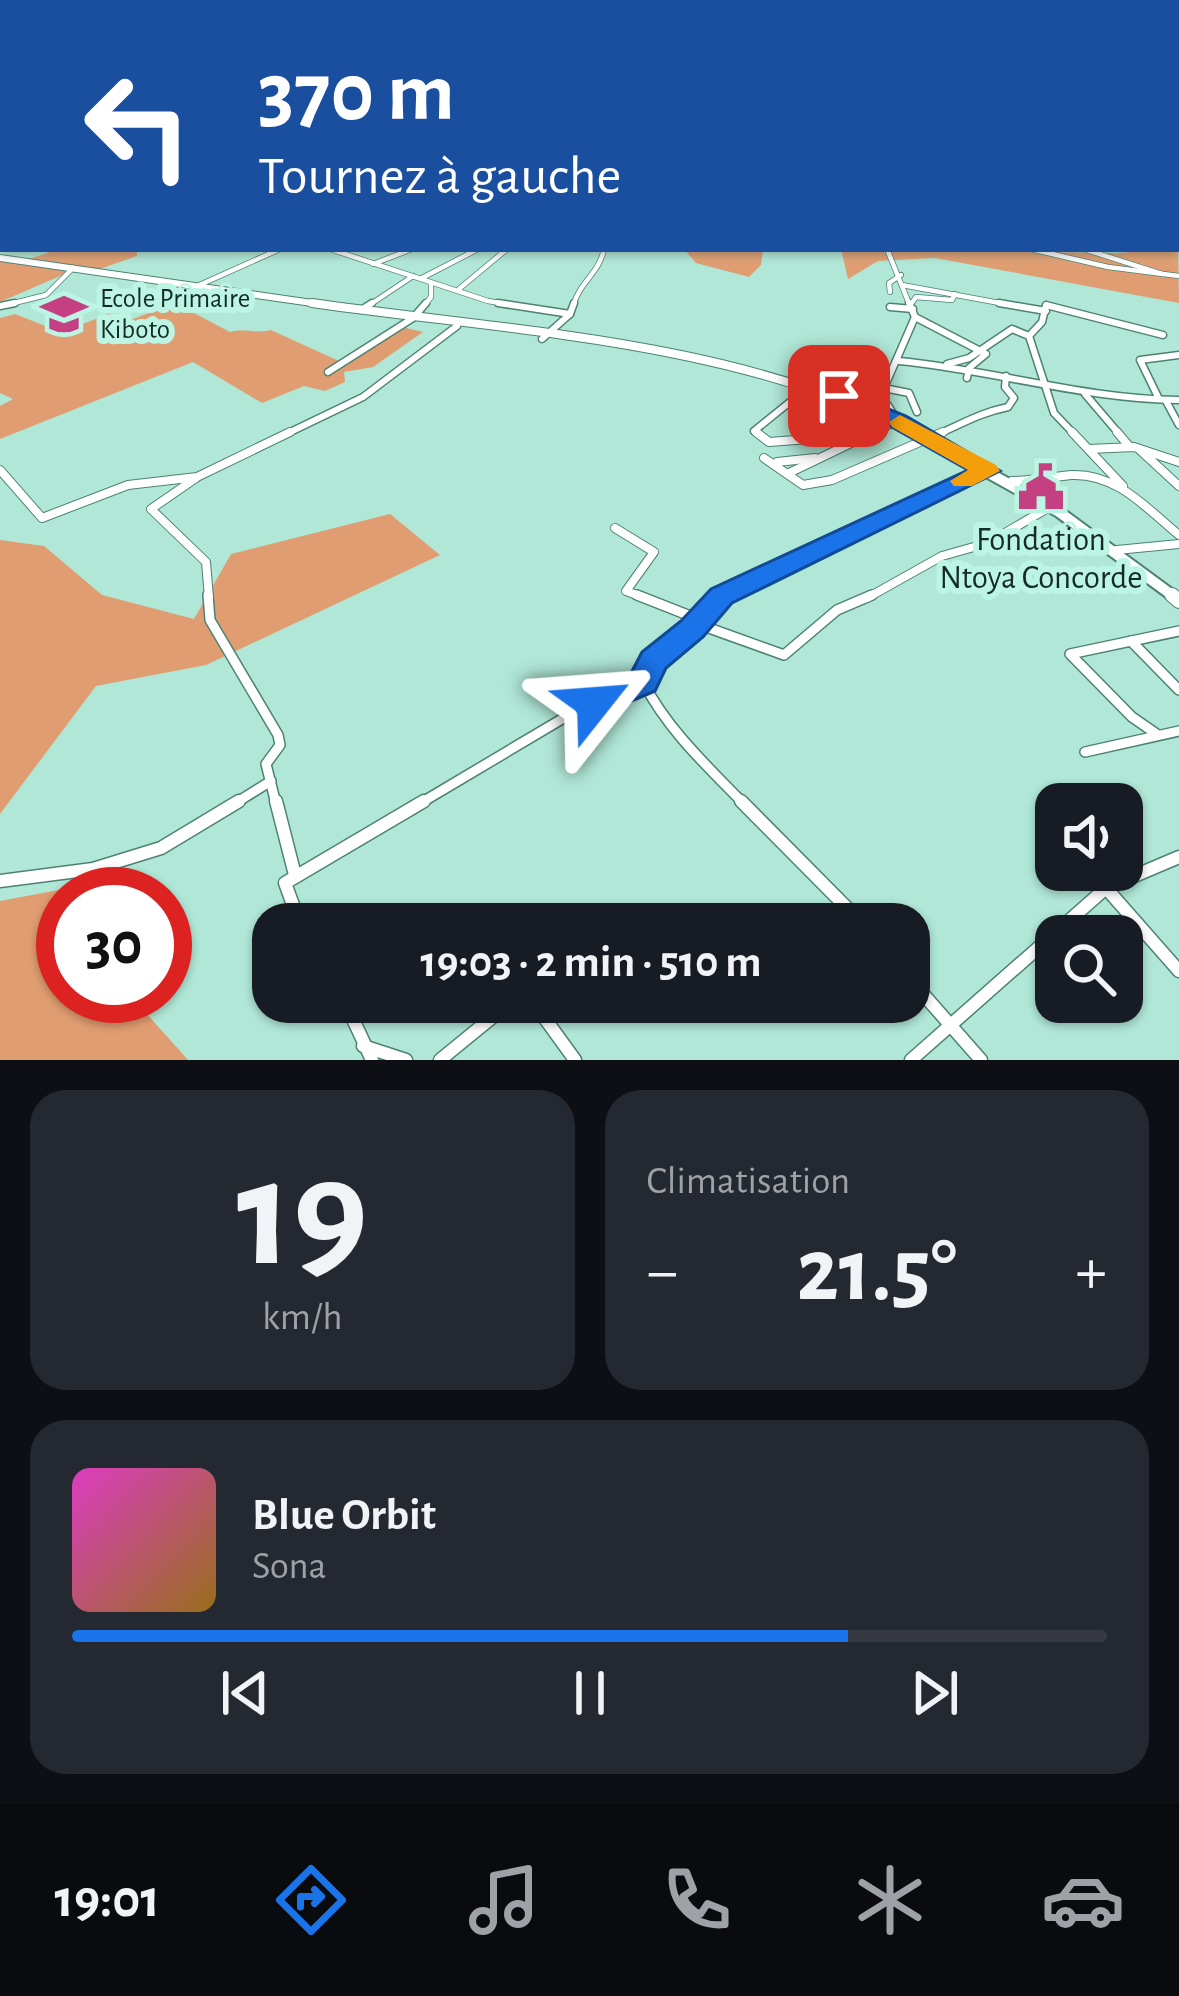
<!DOCTYPE html>
<html lang="fr">
<meta charset="utf-8">
<style>
:root{--surface:#171b24;--page:#242831;--text:#f1f3f6;--muted:#9ea1a6;--line:#363941;--accent:#1a73e8}
body{margin:0;font-family:"Alegreya Sans",sans-serif;background:var(--page);color:var(--text);height:100vh;display:flex;flex-direction:column;font-size:45px;white-space:nowrap}
*{box-sizing:border-box;margin:0}
p{font-size:39px;color:var(--muted)}
.icon{flex:none;width:66px;height:66px;fill:none;stroke:currentColor;stroke-width:2;stroke-linecap:round;stroke-linejoin:round}
.map{position:relative;height:1060px;overflow:hidden}
.details{display:flex;flex-direction:column;gap:30px;padding:30px;background:#0d0f14;flex:1}
.details>*{flex:none}
.guide{position:absolute;left:0px;top:0px;width:1179px;height:252px;box-shadow:0 3px 9px #0004;background:#1a4fa0;color:#fff;overflow:hidden}
.tools{position:absolute;left:1035px;top:783px;display:grid;gap:24px}
.tools a{display:grid;place-items:center;width:108px;height:108px;border-radius:24px;background:var(--surface);box-shadow:0 3px 9px #0004;font-size:60px}
.speed{position:absolute;left:36px;top:867px;display:flex;gap:24px;font-size:60px;font-weight:700;text-align:center}
.speed>*{display:grid;place-content:center;width:156px;height:156px;border-radius:50%;background:var(--surface);box-shadow:0 3px 9px #0004;line-height:1}
.speed .limit{border:18px solid #d22;background:#fff;color:#111}
.pin{position:absolute;display:grid;place-items:center;width:102px;height:102px;color:#fff;margin:-51px;border-radius:24px;box-shadow:0 6px 18px #0006}
.me{position:absolute;width:132px;margin:-66px;rotate:62deg;stroke-linejoin:round;filter:drop-shadow(0 0 9px #0008)}
.turn{display:flex;align-items:center;gap:42px;height:252px;padding:0 60px;font-size:54px}
.turn .icon{width:156px;height:156px;stroke-width:2.5}
.turn b{display:block;font-size:84px;line-height:102px}
.big{font-size:90px;font-weight:700;line-height:1.1}
.details .widget{flex:1;display:flex;flex-direction:column;justify-content:center;gap:18px;min-width:0;padding:0 42px;border-radius:36px;background:var(--page)}
.details .dial{align-items:center;gap:0}
.dial b{font-size:156px;line-height:1}
.song{display:flex;align-items:center;gap:36px}
.cover{width:144px;height:144px;border-radius:18px;background:linear-gradient(135deg,hsl(310 70% 55%),hsl(40 70% 35%))}
.played{height:12px;border-radius:6px;background:linear-gradient(90deg,var(--accent) 75%,var(--line) 75%)}
.keys{display:flex;justify-content:space-around;direction:ltr}
.heat{display:flex;justify-content:space-between;align-items:center;font-size:66px;direction:ltr}
.details .tiles{flex:1;display:grid;gap:30px;grid-template-columns:1fr 1fr}
.widget:last-child{grid-column:span 2}
.trip{position:absolute;left:252px;top:903px;width:678px;height:120px;border-radius:36px;background:var(--surface);box-shadow:0 3px 9px #0004;font-weight:700;line-height:120px;text-align:center}
.tab-bar{display:flex;height:192px;justify-content:space-around;align-items:center;background:#090b0e;color:var(--muted)}
.tab-bar .icon{width:84px;height:84px}
.tab-bar .active{color:var(--accent)}
.tab-bar b{font-size:54px;color:var(--text)}
.map>svg:first-child{display:block}
.green{fill:#e09d71}
.lines{fill:none;stroke-linecap:round;stroke-linejoin:round}
.minor-far4-casing{stroke:#4d8273;stroke-width:6}
.minor-far3-casing{stroke:#4d8273;stroke-width:9}
.minor-far2-casing{stroke:#4d8273;stroke-width:10}
.minor-far1-casing{stroke:#4d8273;stroke-width:12}
.minor-casing{stroke:#4d8273;stroke-width:15}
.tertiary-far3-casing{stroke:#4d8273;stroke-width:8}
.tertiary-far2-casing{stroke:#4d8273;stroke-width:10}
.tertiary-far1-casing{stroke:#4d8273;stroke-width:14}
.tertiary-casing{stroke:#4d8273;stroke-width:16}
.minor-far4{stroke:#fff;stroke-width:4.5}
.minor-far3{stroke:#fff;stroke-width:6}
.minor-far2{stroke:#fff;stroke-width:8}
.minor-far1{stroke:#fff;stroke-width:9}
.minor{stroke:#fff;stroke-width:12}
.tertiary-far3{stroke:#fff;stroke-width:6}
.tertiary-far2{stroke:#fff;stroke-width:8}
.tertiary-far1{stroke:#fff;stroke-width:10}
.tertiary{stroke:#fff;stroke-width:14}
.route{fill:#1a73e8;stroke:#114b97;stroke-width:3}
.slow{fill:#f59e0b}
.labels{text-anchor:middle;stroke-width:12;stroke-linejoin:round;paint-order:stroke}
.far-poi-label{font-size:27px;fill:#152b25;stroke:#bcf5e3;text-anchor:start}
.poi-label{font-size:33px;fill:#152b25;stroke:#bcf5e3}
</style>
<div class="map">
<svg width="1179" height="1060" viewBox="0 0 1179 1060">
<rect width="100%" height="100%" fill="#b0e7d6"/>
<!-- green -->
<g class="green">
<path d="M1176,119L1179,303L935,258L878,261L848,279L841,249L1117,253L1176,249Z"/>
<path d="M59,249H137V256L97,270L29,259Z"/>
<path d="M684,249H763L761,265L749,277L696,263Z"/>
<path d="M0,259L66,268L67,273L0,302Z"/>
<path d="M175,303L230,332C245,328 255,334 271,330L341,362L398,326L423,332L373,367L344,372L345,382L325,391L304,386L262,403L193,362L0,439V406L13,399L0,393V318L15,314L53,329L72,328L109,314L133,319Z"/>
<path d="M390,514L440,555L206,665L96,686L0,814V540L44,546L102,595L194,619L231,554Z"/>
<path d="M128,877L130,894H63V996H144L146,1013L188,1060H0V901Z"/>
</g>
<g class="lines">
<defs>
<g id="minor-far4">
<path d="M330,249L488,301L517,306"/>
<path d="M887,249L910,306"/>
<path d="M1031,249L1108,267L1179,276"/>
<path d="M1084,249L1162,274"/>
<path d="M373,264L412,249"/>
<path d="M422,278L478,249"/>
<path d="M902,285L1016,306"/>
<path d="M195,287L280,249"/>
<path d="M459,289L507,249"/>
<path d="M890,292L889,283L901,275"/>
<path d="M911,304L916,297L952,300L955,294"/>
<path d="M2,306L46,295L73,268"/>
<path d="M368,306L413,276"/>
<path d="M424,306L431,297V284"/>
<path d="M573,306C580,281 599,274 604,249"/>
</g>
<g id="minor-far3">
<path d="M498,303L570,314"/>
<path d="M999,303L1046,311"/>
<path d="M0,306L15,303"/>
<path d="M890,307L913,309"/>
<path d="M361,310L372,303"/>
<path d="M915,317L986,354L969,368L967,378"/>
<path d="M542,339L570,314L574,303"/>
<path d="M899,361C993,370 1084,399 1179,400"/>
<path d="M947,364L969,358L1012,329L1029,336"/>
<path d="M328,372L413,318L426,303"/>
<path d="M884,388L909,393L917,412"/>
<path d="M1085,394L1120,435"/>
<path d="M1158,397L1140,360L1179,355"/>
<path d="M1166,401L1179,425"/>
<path d="M284,435L363,397L457,326"/>
<path d="M760,435L754,431L811,385"/>
<path d="M868,435L898,421L881,395L915,317L909,303"/>
<path d="M936,435C962,424 979,413 1008,407L1014,398L1005,387L1006,376"/>
<path d="M1075,435L1054,413L1029,336L1042,322L1046,305L1163,335"/>
</g>
<g id="minor-far2">
<path d="M756,432L769,442L863,435"/>
<path d="M1072,432L1123,486"/>
<path d="M1117,432L1129,446"/>
<path d="M1089,449L1134,447L1179,462"/>
<path d="M1140,450L1179,486"/>
<path d="M764,458L803,485L832,480L943,432"/>
<path d="M777,462L815,458"/>
<path d="M0,470L42,518L128,485L197,477L290,432"/>
<path d="M789,473L874,432"/>
<path d="M196,478L151,509L206,562L209,598"/>
<path d="M1012,481C1032,481 1051,477 1071,475C1117,473 1146,508 1179,535"/>
<path d="M615,528L654,552L626,591L645,598"/>
<path d="M1117,550L1179,544"/>
<path d="M719,598L986,471"/>
<path d="M867,598L942,556L988,543L1053,505"/>
</g>
<g id="minor-far1">
<path d="M208,595L210,620L278,735L280,745L266,764L276,804"/>
<path d="M637,595L698,619"/>
<path d="M722,595C696,622 660,649 643,682C668,730 706,765 744,804"/>
<path d="M695,623L784,655L837,610L872,595"/>
<path d="M1131,641L1179,690"/>
<path d="M1158,735L1132,717L1070,654L1179,631"/>
<path d="M1085,752L1179,731"/>
<path d="M234,804L271,781"/>
<path d="M419,804L562,719L643,682"/>
</g>
<g id="minor">
<path d="M276,801L295,875"/>
<path d="M741,801L863,924"/>
<path d="M0,881L93,869L161,848L239,801"/>
<path d="M1106,888L1179,971"/>
<path d="M300,924L285,883L424,801"/>
<path d="M909,978L981,1060"/>
<path d="M345,1002L372,1060"/>
<path d="M533,1002L575,1060"/>
<path d="M363,1046L406,1060"/>
<path d="M440,1060L511,1002"/>
<path d="M911,1060L1106,888L1179,857"/>
</g>
<path id="tertiary-far3" d="M0,258L333,306"/>
<path id="tertiary-far2" d="M312,303C517,332 734,340 921,435"/>
<path id="tertiary-far1" d="M915,432L1059,512L1176,598"/>
<path id="tertiary" d="M1172,595L1179,601"/>
</defs>
<!-- minor-far4 casing -->
<use href="#minor-far4" class="minor-far4-casing"/>
<!-- minor-far3 casing -->
<use href="#minor-far3" class="minor-far3-casing"/>
<!-- minor-far2 casing -->
<use href="#minor-far2" class="minor-far2-casing"/>
<!-- minor-far1 casing -->
<use href="#minor-far1" class="minor-far1-casing"/>
<!-- minor casing -->
<use href="#minor" class="minor-casing"/>
<!-- tertiary-far3 casing -->
<use href="#tertiary-far3" class="tertiary-far3-casing"/>
<!-- tertiary-far2 casing -->
<use href="#tertiary-far2" class="tertiary-far2-casing"/>
<!-- tertiary-far1 casing -->
<use href="#tertiary-far1" class="tertiary-far1-casing"/>
<!-- tertiary casing -->
<use href="#tertiary" class="tertiary-casing"/>
<!-- minor-far4 -->
<use href="#minor-far4" class="minor-far4"/>
<!-- minor-far3 -->
<use href="#minor-far3" class="minor-far3"/>
<!-- minor-far2 -->
<use href="#minor-far2" class="minor-far2"/>
<!-- minor-far1 -->
<use href="#minor-far1" class="minor-far1"/>
<!-- minor -->
<use href="#minor" class="minor"/>
<!-- tertiary-far3 -->
<use href="#tertiary-far3" class="tertiary-far3"/>
<!-- tertiary-far2 -->
<use href="#tertiary-far2" class="tertiary-far2"/>
<!-- tertiary-far1 -->
<use href="#tertiary-far1" class="tertiary-far1"/>
<!-- tertiary -->
<use href="#tertiary" class="tertiary"/>
</g>
<!-- sky -->
<linearGradient id="sky" x2="0" y2="1"><stop stop-color="#ada7d6"/><stop offset="0.45" stop-color="#dbf4ed"/><stop offset="1" stop-color="#dbf4ed" stop-opacity="0"/></linearGradient>
<rect width="1179" height="267" fill="url(#sky)"/>
<!-- route -->
<path class="route" d="M839,389L906,416L1000,471L732,603L703,637L666,668L655,691L594,717L582,713L577,703L582,694L631,673L642,652L681,621L711,589L968,470L890,426L832,401V391Z"/>
<!-- slow -->
<path class="slow" d="M900,415L996,465L1000,471L972,486H954L950,481L968,470L892,427L889,422Z"/>
<!-- icons -->
<defs>
<symbol id="school-bare" viewBox="-9 -9 18 18"><path d="M0-5L7-2L0 1L-7-2ZM-4 1L0 2.5L4 1V4Q0 6-4 4Z" fill="#c54082" stroke="#bcf5e3" stroke-width="2.5" paint-order="stroke"/></symbol>
<symbol id="civic-bare" viewBox="-9 -9 18 18"><path d="M-.6-6.5H3V-4.5H.6V-3L4-1V1h2V6H-6V1h2V-1L-.6-3ZM-1.2 2.5V6h2.4V2.5Z" fill="#c54082" stroke="#bcf5e3" stroke-width="2.5" paint-order="stroke"/></symbol>
</defs>
<g fill-rule="evenodd">
<use href="#school-bare" x="31" y="281" width="66" height="66"/>
<use href="#civic-bare" x="1008" y="454" width="66" height="66"/>
</g>
<g class="labels">
<!-- far-poi labels -->
<g class="far-poi-label">
<text x="100" y="307">Ecole Primaire<tspan x="100" dy="31">Kiboto</tspan></text>
</g>
<!-- poi labels -->
<g class="poi-label">
<text x="1041" y="550">Fondation<tspan x="1041" dy="38">Ntoya Concorde</tspan></text>
</g>
</g>
</svg>
<div class="tools">
<a><svg class="icon" aria-label="sound" viewBox="0 0 24 24"><path d="M4 9h4l5-4v14l-5-4H4zM17 9q2 3 0 6"/></svg></a>
<a><svg class="icon" aria-label="search" viewBox="0 0 24 24"><circle cx="10" cy="10" r="6"/><path d="M15 15l6 6"/></svg></a>
</div>
<div class="speed"><div class="limit">30</div></div>
<div class="pin" style="left:839px;top:396px;background:#d93025"><svg class="icon" aria-label="arrive" viewBox="0 0 24 24"><path d="M6 21V4h12l-3 4 3 4H6"/></svg></div>
<svg class="me" style="left:594px;top:703px" viewBox="-20 -20 40 40"><path d="M0-17L14 15 0 8-14 15z" fill="#1a73e8" stroke="#fff" stroke-width="4"/></svg>
<div class="trip">19:03 · 2 min · 510 m</div>
<div class="guide">
<div class="turn"><svg class="icon" aria-label="left" viewBox="0 0 24 24"><path d="M17 20v-9H6M10 6l-5 5 5 5"/></svg><div><b>370 m</b>Tournez à gauche</div></div>
</div>
</div>
<section class="details">
<div class="tiles">
<div class="widget dial"><b>19</b><p>km/h</p></div>
<div class="widget"><p>Climatisation</p>
<div class="heat"><a>−</a><b class="big">21.5°</b><a>+</a></div>
</div>
<div class="widget">
<div class="song"><i class="cover"></i><div><b>Blue Orbit</b><p>Sona</p></div></div>
<div class="played"></div>
<div class="keys"><svg class="icon" aria-label="previous" viewBox="0 0 24 24"><path d="M18 5L8 12l10 7zM5 5v14"/></svg><svg class="icon" aria-label="pause" viewBox="0 0 24 24"><path d="M8 5v14M16 5v14"/></svg><svg class="icon" aria-label="next" viewBox="0 0 24 24"><path d="M6 5l10 7-10 7zM19 5v14"/></svg></div>
</div>
</div>
</section>
<nav class="tab-bar">
<b>19:01</b>
<svg class="icon active" aria-label="directions" viewBox="0 0 24 24"><path d="M12 3l9 9-9 9-9-9zM9 14v-3h6M13 9l2 2-2 2"/></svg>
<svg class="icon" aria-label="music" viewBox="0 0 24 24"><path d="M9 18V5l10-2v13"/><circle cx="6" cy="18" r="3"/><circle cx="16" cy="16" r="3"/></svg>
<svg class="icon" aria-label="phone" viewBox="0 0 24 24"><path d="M5 4h4l2 5-3 2q2 4 5 5l2-3 5 2v4C11 20 4 13 5 4z"/></svg>
<svg class="icon" aria-label="climate" viewBox="0 0 24 24"><path d="M12 3v18M4 7l16 10M4 17L20 7"/></svg>
<svg class="icon" aria-label="car" viewBox="0 0 24 24"><path d="M5 17H2v-5l4-1 3-4h7l3 4 3 1v5h-3M9 17h6M6 11h13"/><circle cx="7" cy="17" r="2"/><circle cx="17" cy="17" r="2"/></svg>
</nav>
